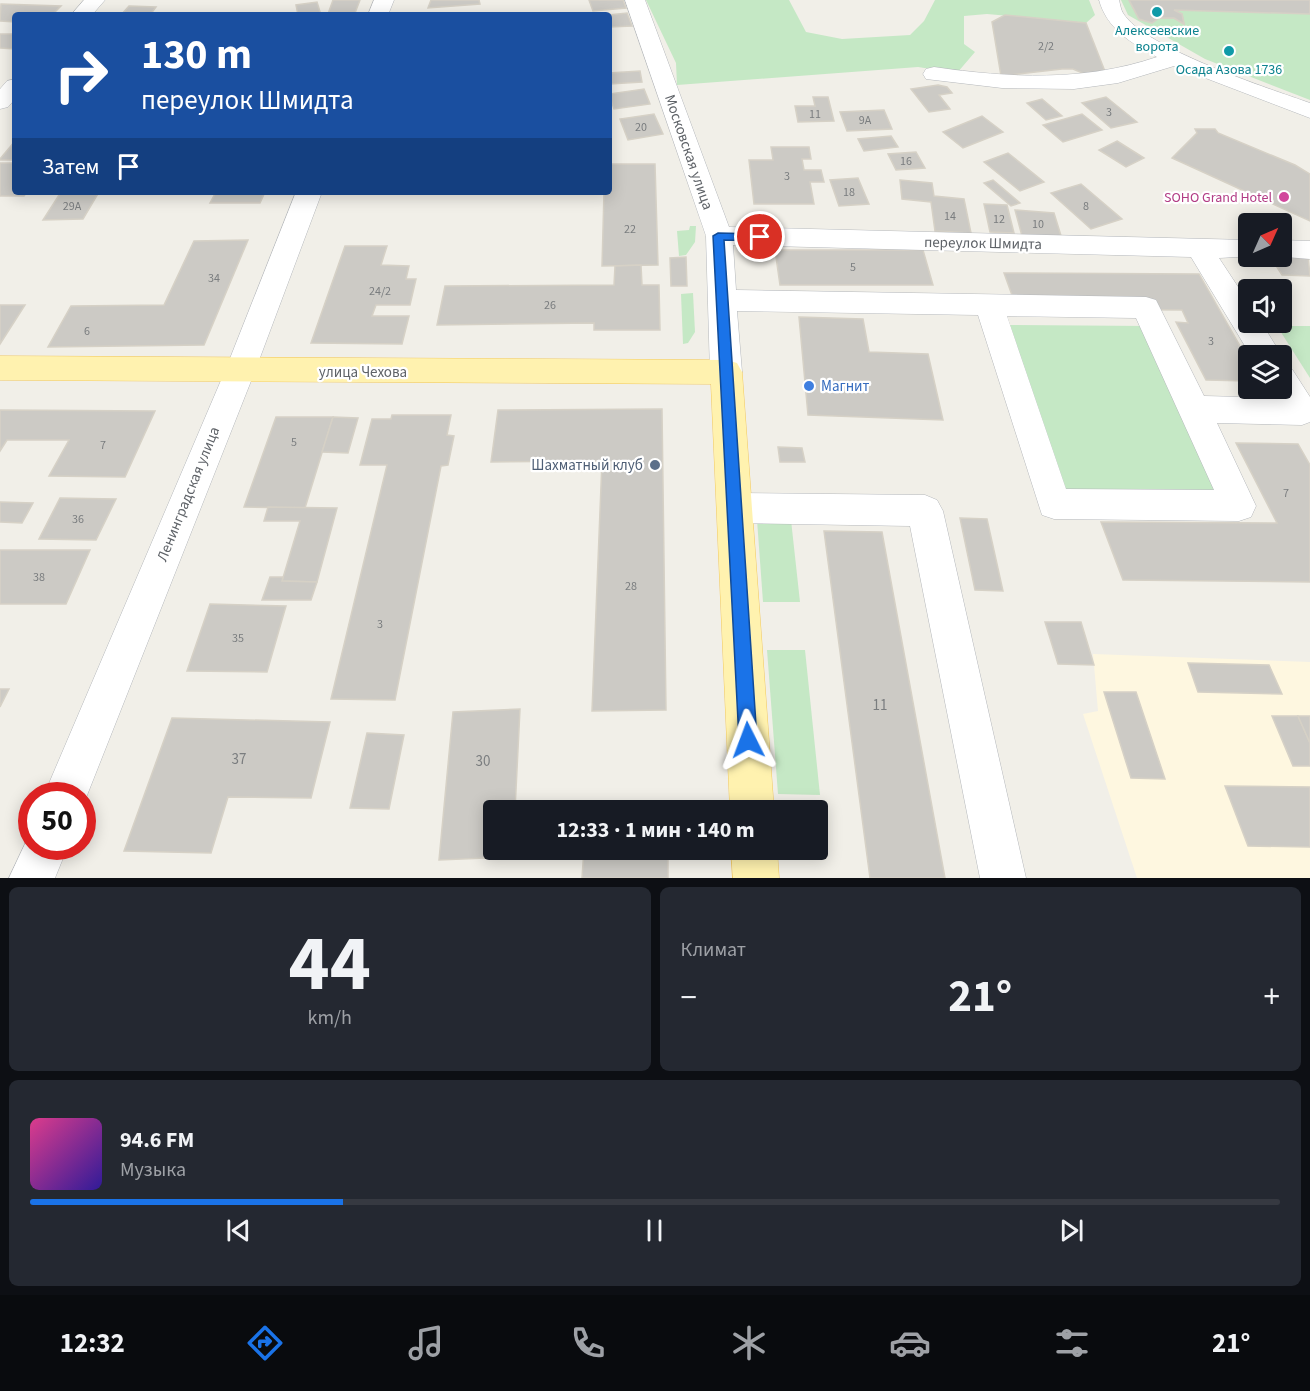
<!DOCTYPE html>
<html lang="ru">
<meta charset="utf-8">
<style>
:root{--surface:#171b24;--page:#242831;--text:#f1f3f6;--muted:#9ea1a6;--line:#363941;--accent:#1a73e8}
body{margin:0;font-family:"Source Sans 3",sans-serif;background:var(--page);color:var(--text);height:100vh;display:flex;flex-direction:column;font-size:22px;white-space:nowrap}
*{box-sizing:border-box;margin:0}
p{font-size:20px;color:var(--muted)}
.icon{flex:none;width:33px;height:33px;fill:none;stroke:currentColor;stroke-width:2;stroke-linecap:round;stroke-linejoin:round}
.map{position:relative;height:878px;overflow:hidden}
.details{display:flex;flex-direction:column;gap:9px;padding:9px;background:#0d0f14;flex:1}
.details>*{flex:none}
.hud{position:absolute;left:12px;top:12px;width:600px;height:183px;border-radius:6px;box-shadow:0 3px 15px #0003;background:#1a4fa0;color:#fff;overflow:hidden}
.needle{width:39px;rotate:45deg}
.controls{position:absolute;left:1238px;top:213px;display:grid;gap:12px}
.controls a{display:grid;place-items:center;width:54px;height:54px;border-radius:6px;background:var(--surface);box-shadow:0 3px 15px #0003;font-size:30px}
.speed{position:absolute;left:18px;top:782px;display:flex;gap:12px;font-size:30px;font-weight:700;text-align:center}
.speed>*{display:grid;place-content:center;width:78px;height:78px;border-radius:50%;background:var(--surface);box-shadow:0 3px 15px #0003;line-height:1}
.speed .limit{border:9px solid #d22;background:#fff;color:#111}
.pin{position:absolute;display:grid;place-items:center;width:51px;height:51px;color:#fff;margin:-26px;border:3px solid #fff;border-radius:50%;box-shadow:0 2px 6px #0007}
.me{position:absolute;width:66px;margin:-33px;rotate:357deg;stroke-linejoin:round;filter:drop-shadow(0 0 4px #0008)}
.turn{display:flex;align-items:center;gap:21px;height:126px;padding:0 30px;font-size:27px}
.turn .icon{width:78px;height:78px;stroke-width:2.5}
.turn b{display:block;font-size:42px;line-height:51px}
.then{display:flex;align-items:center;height:57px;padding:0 30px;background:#0003;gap:12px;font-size:22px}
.big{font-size:45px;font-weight:700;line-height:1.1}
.details .widget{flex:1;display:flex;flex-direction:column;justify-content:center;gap:9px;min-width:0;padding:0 21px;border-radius:9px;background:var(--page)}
.details .dial{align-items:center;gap:0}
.dial b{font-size:78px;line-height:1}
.song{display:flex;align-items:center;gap:18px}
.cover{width:72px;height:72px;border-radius:9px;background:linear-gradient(135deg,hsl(330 70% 55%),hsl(250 70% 35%))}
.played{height:6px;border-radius:3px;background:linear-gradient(90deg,var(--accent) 25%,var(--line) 25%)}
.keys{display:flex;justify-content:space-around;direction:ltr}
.heat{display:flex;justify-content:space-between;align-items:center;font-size:33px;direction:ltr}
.details .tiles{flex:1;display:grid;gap:9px;grid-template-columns:1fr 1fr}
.widget:last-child{grid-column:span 2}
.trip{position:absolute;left:483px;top:800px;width:345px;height:60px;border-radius:6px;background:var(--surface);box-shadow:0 3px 15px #0003;font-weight:700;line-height:60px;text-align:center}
.dock{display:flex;height:96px;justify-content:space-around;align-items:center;background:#090b0e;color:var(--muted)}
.dock .icon{width:42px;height:42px}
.dock .selected{color:var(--accent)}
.dock b{font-size:27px;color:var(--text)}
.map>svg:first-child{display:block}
.commercial{fill:#fef7e0}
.green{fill:#c5e8c5}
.building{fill:#cccac5;stroke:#d6d1c6;stroke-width:1.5}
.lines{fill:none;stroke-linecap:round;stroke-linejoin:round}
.minor-casing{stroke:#b5b8bc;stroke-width:1}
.major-casing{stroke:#f2c960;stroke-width:1}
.minor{fill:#fff;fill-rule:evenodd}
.major{fill:#fff2af;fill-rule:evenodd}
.route{fill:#1a73e8;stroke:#114b97;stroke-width:1.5}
.culture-dot{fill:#0f9aa8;stroke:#fff;stroke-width:2}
.hotel-dot{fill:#d1479c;stroke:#fff;stroke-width:2}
.shop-dot{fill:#3f7fe0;stroke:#fff;stroke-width:2}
.service-dot{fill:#5c6f8a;stroke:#fff;stroke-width:2}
.labels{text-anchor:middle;stroke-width:4.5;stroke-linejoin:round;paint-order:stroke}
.number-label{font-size:12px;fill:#7a7d7f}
.far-culture-label{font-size:14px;fill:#0d838f;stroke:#fff}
.far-hotel-label{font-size:14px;fill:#b23c85;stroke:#fff;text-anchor:end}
.street-label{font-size:15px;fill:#5f6368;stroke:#fff}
.shop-label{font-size:15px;fill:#366cbe;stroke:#fff;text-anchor:start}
.service-label{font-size:15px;fill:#4e5e75;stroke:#fff;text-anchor:end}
.near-number-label{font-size:15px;fill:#7a7d7f}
</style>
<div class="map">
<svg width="1310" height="878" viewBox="0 0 1310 878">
<rect width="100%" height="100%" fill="#f1efe8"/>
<!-- commercial -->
<path class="commercial" d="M1093,654L1310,662V878H1137L1083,714L1098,711Z"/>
<!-- green -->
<g class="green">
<path d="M646,0H789L806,32L842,39L910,35L924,21L935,0H1089L1095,15L1086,23L987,14L964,16V44L975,52L957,73L918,67L677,85L676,63Z"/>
<path d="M1121,0H1310V100L1205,59L1128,15Z"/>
<path d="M690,226H696L695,242L686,255L679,256L677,231L689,230Z"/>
<path d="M693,293L695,332L688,343L683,344L681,294Z"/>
<path d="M1001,325L1148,326L1228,499L1059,495Z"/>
<path d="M1277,326H1310V378Z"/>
<path d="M757,520H791L800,602H763Z"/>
<path d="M767,650H805L820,795L778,794Z"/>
</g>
<!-- building -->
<g class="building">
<path d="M333,0H360L355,13L328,14Z"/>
<path d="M431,0H479L480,4L428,8Z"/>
<path d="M589,0H623L626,8L593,11Z"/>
<path d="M1129,0H1168L1174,10L1182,14L1184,24L1174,18H1159L1152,23L1139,19Z"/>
<path d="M1129,0H1310V14L1174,10L1182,14L1184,24L1174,18H1159L1152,23L1139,19Z"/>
<path d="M317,2L321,15H298L296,5Z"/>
<path d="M1,4L61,6L52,15H15V22L0,21Z"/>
<path d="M129,6L156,7L150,15H121Z"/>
<path d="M627,13L632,26L609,27V15Z"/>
<path d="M1005,15L1086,23L1106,74L1087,75L1073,69H1062L1001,76L992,22Z"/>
<path d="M0,34H15V49L0,48Z"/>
<path d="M640,71L642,82L610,84L609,73Z"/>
<path d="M938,85L947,87L952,93L939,95L950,109L929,112L911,89Z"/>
<path d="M644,89L650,104L614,109L609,94Z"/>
<path d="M813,97H828L834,121L798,122L795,106H815Z"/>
<path d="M1106,97L1137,122L1111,128L1082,103Z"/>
<path d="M1042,99L1062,116L1046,120L1027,103Z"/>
<path d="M884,110L892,129L847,131L840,112Z"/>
<path d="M654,114L663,134L628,140L620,119Z"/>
<path d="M1082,114L1102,130L1063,142L1043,125Z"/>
<path d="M982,116L1003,132L963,148L943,132Z"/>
<path d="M1195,129H1215L1218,133L1295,165L1310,174V221L1172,158L1197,133Z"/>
<path d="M891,136L898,147L864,151L858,139Z"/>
<path d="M15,141V160H0V159Z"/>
<path d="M1117,141L1144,158L1126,167L1099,150Z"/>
<path d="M771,147H809L811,159H802L804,170H821L824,182H810L814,204H754L749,160H773Z"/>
<path d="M916,152L925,168L896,170L888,154Z"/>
<path d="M1008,153L1044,182L1020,191L984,162Z"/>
<path d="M0,163H15V192H27L24,196H0Z"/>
<path d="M609,164H655L658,265L602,266L604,192H609Z"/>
<path d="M858,178L869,204L839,206L830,180Z"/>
<path d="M900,180L932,183L934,196L964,199L971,233L935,231L931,202L902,199Z"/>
<path d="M993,180L1020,203L1011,206L984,183Z"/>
<path d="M1081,184L1122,219L1091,229L1051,193Z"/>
<path d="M61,192H99L83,219L43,220Z"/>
<path d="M216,192H265L260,203H210Z"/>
<path d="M984,204L1007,205L1014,233L990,232Z"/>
<path d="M1015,210L1054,213L1062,239L1022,236Z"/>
<path d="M248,240L204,345L48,347L71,306L164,305L194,241Z"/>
<path d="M345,246H387L381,265L409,266L406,279H416L410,305H376L372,316H409L402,344L311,343Z"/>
<path d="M775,250H923L933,285H780Z"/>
<path d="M1270,256H1308L1310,276L1282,275Z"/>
<path d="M686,257L687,286H671L670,258Z"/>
<path d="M641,265L642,285H659L660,330H594V323L437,325L445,286L614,285L615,266Z"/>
<path d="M1004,273L1199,274L1248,360V381L1206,380L1176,322L1188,323L1182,310L1017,309Z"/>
<path d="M0,305H25L0,344Z"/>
<path d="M799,317L863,319L869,352L928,354L943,420L808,415Z"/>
<path d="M662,409L666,710L592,711L602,461L491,462L498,410Z"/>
<path d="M0,410L155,411L125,477L49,476L69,440H7L0,451Z"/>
<path d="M392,415H451L447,435L454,436L448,465L441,466L395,700L331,699L387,465H360L372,419H391Z"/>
<path d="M276,417H333L305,508L244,507Z"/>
<path d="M333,417L358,418L348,453L322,452Z"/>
<path d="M1236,443L1298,444L1310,465V582L1123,580L1101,522L1277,523Z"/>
<path d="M778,447L802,448L805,462H780Z"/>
<path d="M60,498L116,499L96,540L39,539Z"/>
<path d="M0,502L33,503L22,523L0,522Z"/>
<path d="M268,507L337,508L317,582L282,581L300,521H264Z"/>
<path d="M960,518L987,519L1003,591L975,590Z"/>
<path d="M824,531L882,532L945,878H870Z"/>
<path d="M0,550H90L66,604H0Z"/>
<path d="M270,577H283L282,581L317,582L311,600H262Z"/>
<path d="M210,604L286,606L267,672L187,671Z"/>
<path d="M1045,622H1081L1094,665L1058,664Z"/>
<path d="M1188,663L1269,665L1282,694L1198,692Z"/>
<path d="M0,689H9L0,707Z"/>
<path d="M1104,692H1136L1165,779L1131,778Z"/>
<path d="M520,709L515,810H494V849H513V857L439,860L453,712Z"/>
<path d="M1272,716H1298L1310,743V766H1293Z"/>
<path d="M1298,716H1310V743Z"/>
<path d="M172,718L330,722L311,798L228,797L211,853L124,851Z"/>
<path d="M367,733L404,735L389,809L350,808Z"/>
<path d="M1225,786L1310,787V847L1248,846Z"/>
<path d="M584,849H668V878H582Z"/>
</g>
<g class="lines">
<defs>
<g id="minor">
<path d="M84,0H105L92,15H71Z"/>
<path d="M374,0H394L388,15H368Z"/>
<path d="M625,0H645L729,227L1248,240V256H1255L1219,258L1248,302V322H1261L1282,356L1281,358V356H1251L1191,257L733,245L736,290L1146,297L1156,300L1204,396L1277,398L1271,388H1281V366L1292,369L1310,397V422L1302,425L1217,423L1256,506L1251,517L1239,521L1054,519L1042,515L978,315L737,311L742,372L737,381L726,384L715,381L710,372L706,236ZM1007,316L1136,318L1214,490L1066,489Z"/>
<path d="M1099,0H1119C1120,4 1121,10 1123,13C1144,48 1270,89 1310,103V118L1174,66L1118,83L1074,89L1002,88L926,79L923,74L926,69L934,67C1010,78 1083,82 1157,57C1131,43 1107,29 1099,0Z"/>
<path d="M15,79V99L8,107L0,109V89L7,81Z"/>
<path d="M296,192H322L255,371L82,808V795H44L225,371Z"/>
<path d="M1281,240L1310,241V259L1274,256H1281Z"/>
<path d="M735,493L925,495L937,500L943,511L1026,878H980L910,526L735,523L723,519L717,508L723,497Z"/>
<path d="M32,829V846H68L55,878H9Z"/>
</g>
<g id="major">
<path d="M0,356L726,360L737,363L742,372L774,810H730L711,384L0,380Z"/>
<path d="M731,849H777L779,878H733Z"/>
</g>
</defs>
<!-- minor casing -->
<use href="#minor" class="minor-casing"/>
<!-- major casing -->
<use href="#major" class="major-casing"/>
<!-- minor -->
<use href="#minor" class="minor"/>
<!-- major -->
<use href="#major" class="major"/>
</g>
<!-- route -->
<path class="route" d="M718,233L760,234L766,237L760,241L724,240L757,740L754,746L748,749L742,746L739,740L713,236Z"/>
<!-- markers -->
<g class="culture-dot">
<circle cx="1157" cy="12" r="6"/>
<circle cx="1229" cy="51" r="6"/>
</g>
<circle class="hotel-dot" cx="1284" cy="197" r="6"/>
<circle class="shop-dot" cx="809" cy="386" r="6"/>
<circle class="service-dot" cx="655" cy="465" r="6"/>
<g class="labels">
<!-- number labels -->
<g class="number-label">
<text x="1046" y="50">2/2</text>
<text x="1109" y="116">3</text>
<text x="815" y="118">11</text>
<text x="865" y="124">9А</text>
<text x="641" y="131">20</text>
<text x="906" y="165">16</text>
<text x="787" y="180">3</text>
<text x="849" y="196">18</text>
<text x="72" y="210">29А</text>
<text x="1086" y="210">8</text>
<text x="950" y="220">14</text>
<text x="999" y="223">12</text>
<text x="1038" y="228">10</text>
<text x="630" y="233">22</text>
<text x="853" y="271">5</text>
<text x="214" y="282">34</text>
<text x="380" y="295">24/2</text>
<text x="550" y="309">26</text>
<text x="87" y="335">6</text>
<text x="1211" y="345">3</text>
<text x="294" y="446">5</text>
<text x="103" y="449">7</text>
<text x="1286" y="497">7</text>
<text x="78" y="523">36</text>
<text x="39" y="581">38</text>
<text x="631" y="590">28</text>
<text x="380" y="628">3</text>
<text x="238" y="642">35</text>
</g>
<!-- far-culture labels -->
<g class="far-culture-label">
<text x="1157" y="35">Алексеевские<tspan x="1157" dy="16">ворота</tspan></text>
<text x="1229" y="74">Осада Азова 1736</text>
</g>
<!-- far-hotel labels -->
<g class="far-hotel-label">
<text x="1272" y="202">SOHO Grand Hotel</text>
</g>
<!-- street labels -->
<g class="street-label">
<text transform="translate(689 152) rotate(71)" y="5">Московская улица</text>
<text transform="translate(983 243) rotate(1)" y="5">переулок Шмидта</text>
<text x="363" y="377">улица Чехова</text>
<text transform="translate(188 494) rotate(-68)" y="5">Ленинградская улица</text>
</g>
<!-- shop labels -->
<g class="shop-label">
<text x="821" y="391">Магнит</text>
</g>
<!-- service labels -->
<g class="service-label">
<text x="643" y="470">Шахматный клуб</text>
</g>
<!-- near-number labels -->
<g class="near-number-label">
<text x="880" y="710">11</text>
<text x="239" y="764">37</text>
<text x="483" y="766">30</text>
</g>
</g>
</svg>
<div class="controls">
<a><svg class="needle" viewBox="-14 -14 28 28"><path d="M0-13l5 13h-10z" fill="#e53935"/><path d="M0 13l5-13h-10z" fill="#9ea1a6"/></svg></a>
<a><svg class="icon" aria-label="sound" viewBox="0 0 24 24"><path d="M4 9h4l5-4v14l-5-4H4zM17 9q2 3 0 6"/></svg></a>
<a><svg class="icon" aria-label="layers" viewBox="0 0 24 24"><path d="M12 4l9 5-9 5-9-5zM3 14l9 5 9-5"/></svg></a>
</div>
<div class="speed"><div class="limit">50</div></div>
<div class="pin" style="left:760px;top:237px;background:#d93025"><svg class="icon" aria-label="arrive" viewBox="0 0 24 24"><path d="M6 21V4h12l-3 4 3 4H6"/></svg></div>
<svg class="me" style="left:748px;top:740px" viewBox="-20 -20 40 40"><path d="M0-17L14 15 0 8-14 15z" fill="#1a73e8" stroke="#fff" stroke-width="4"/></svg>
<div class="trip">12:33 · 1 мин · 140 m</div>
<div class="hud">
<div class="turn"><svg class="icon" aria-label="right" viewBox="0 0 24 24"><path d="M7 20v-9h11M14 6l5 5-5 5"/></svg><div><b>130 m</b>переулок Шмидта</div></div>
<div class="then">Затем<svg class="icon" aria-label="arrive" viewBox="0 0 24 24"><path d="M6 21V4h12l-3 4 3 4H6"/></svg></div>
</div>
</div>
<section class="details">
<div class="tiles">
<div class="widget dial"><b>44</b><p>km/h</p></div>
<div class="widget"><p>Климат</p>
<div class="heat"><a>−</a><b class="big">21°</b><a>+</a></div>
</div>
<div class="widget">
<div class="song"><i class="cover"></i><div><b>94.6 FM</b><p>Музыка</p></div></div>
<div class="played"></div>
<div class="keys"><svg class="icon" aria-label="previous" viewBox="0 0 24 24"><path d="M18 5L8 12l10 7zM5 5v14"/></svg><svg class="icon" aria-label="pause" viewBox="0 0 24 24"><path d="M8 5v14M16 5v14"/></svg><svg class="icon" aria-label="next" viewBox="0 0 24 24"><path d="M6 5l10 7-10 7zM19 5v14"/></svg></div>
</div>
</div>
</section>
<nav class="dock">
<b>12:32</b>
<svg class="icon selected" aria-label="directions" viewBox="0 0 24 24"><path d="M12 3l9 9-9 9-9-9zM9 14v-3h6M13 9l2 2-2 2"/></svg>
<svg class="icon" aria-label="music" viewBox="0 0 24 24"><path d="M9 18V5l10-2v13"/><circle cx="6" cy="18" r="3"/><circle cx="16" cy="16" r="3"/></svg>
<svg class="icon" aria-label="phone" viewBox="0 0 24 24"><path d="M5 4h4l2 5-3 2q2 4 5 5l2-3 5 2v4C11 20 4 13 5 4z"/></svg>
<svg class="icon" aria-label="climate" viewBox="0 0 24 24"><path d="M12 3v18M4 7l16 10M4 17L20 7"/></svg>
<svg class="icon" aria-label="car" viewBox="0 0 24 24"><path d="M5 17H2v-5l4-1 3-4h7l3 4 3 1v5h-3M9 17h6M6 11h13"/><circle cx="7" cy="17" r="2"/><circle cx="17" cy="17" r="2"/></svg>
<svg class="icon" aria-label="filters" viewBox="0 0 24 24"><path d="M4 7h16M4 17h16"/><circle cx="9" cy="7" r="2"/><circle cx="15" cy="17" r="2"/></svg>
<b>21°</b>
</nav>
